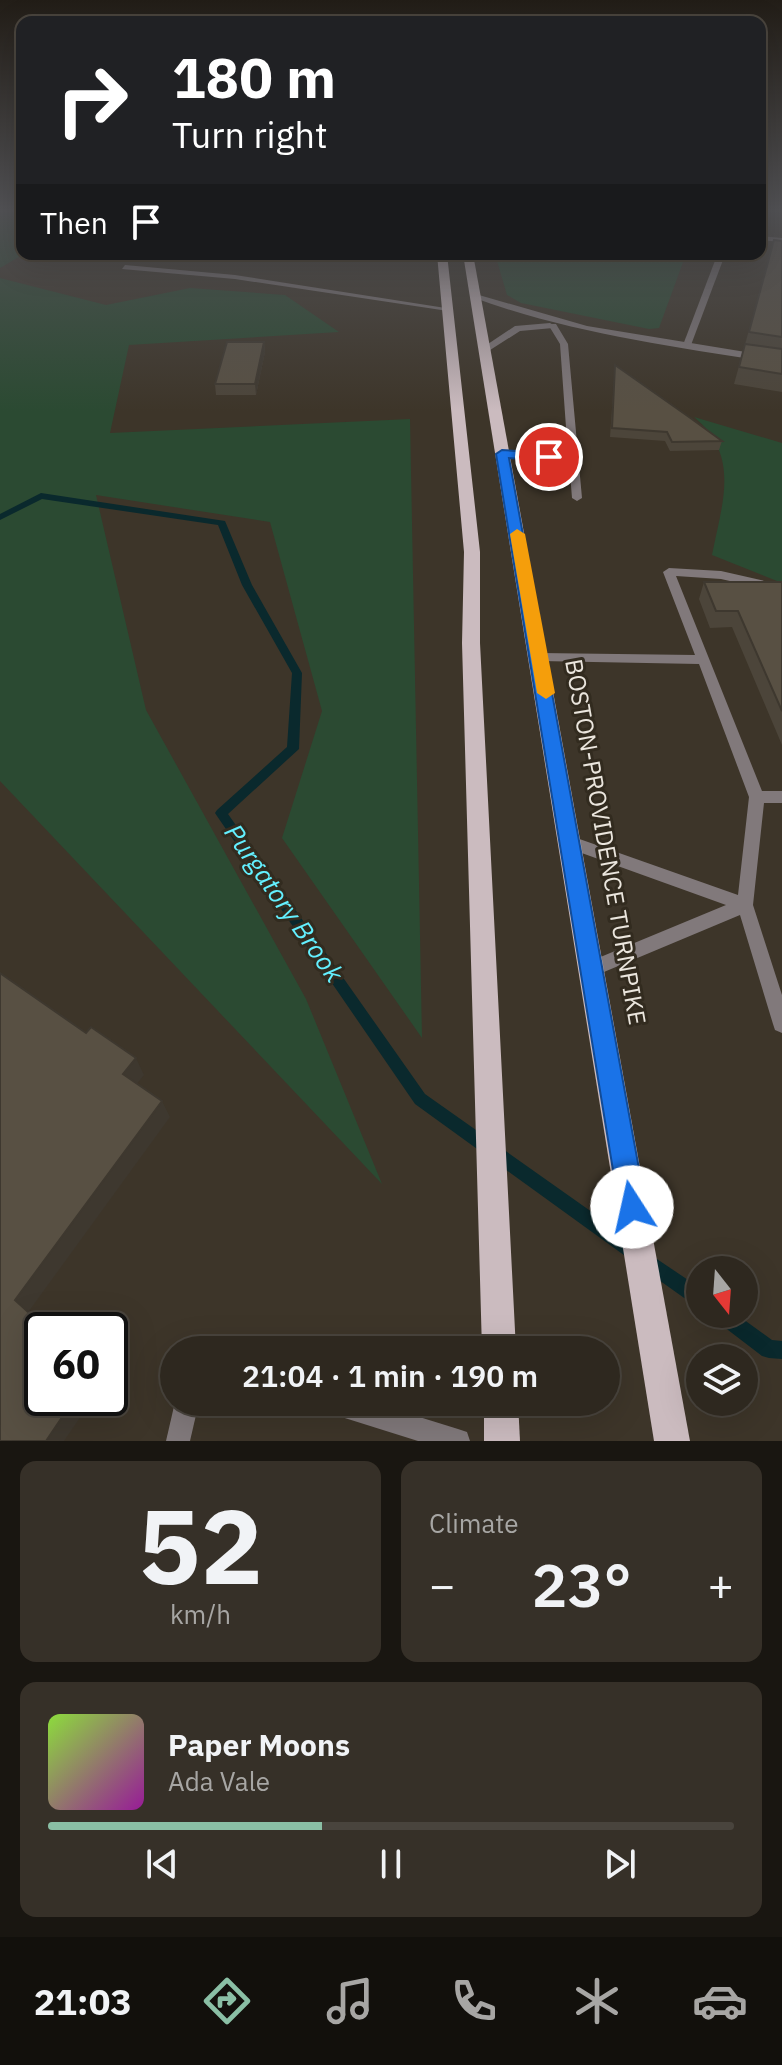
<!DOCTYPE html>
<meta charset="utf-8">
<style>
:root{--surface:#2e281f;--page:#363028;--text:#f1f3f6;--muted:#a7a6a4;--line:#49443d;--accent:#8abfa5}
body{margin:0;font-family:"IBM Plex Sans",sans-serif;background:var(--page);color:var(--text);height:100vh;display:flex;flex-direction:column;font-size:30px;white-space:nowrap}
*{box-sizing:border-box;margin:0}
p{font-size:26px;color:var(--muted)}
.icon{flex:none;width:44px;height:44px;fill:none;stroke:currentColor;stroke-width:2;stroke-linecap:round;stroke-linejoin:round}
.map{position:relative;height:1441px;overflow:hidden}
.details{display:flex;flex-direction:column;gap:20px;padding:20px;background:#191611;flex:1}
.details>*{flex:none}
.banner{position:absolute;left:16px;top:16px;width:750px;height:244px;border-radius:16px;box-shadow:0 8px 32px #0002,0 0 0 2px var(--line);background:#202124;color:#fff;overflow:hidden}
.needle{width:52px;rotate:163deg}
.buttons{position:absolute;left:686px;top:1256px;display:grid;gap:16px}
.buttons a{display:grid;place-items:center;width:72px;height:72px;border-radius:50%;background:var(--surface);box-shadow:0 8px 32px #0002,0 0 0 2px var(--line);font-size:40px}
.speed{position:absolute;left:24px;top:1312px;display:flex;gap:16px;font-size:40px;font-weight:700;text-align:center}
.speed>*{display:grid;place-content:center;width:104px;height:104px;border-radius:50%;background:var(--surface);box-shadow:0 8px 32px #0002,0 0 0 2px var(--line);line-height:1}
.speed .limit{border:4px solid #111;border-radius:12px;background:#fff;color:#111}
.pin{position:absolute;display:grid;place-items:center;width:68px;height:68px;color:#fff;margin:-34px;border:4px solid #fff;border-radius:50%;box-shadow:0 2px 8px #0007}
.me{position:absolute;width:88px;margin:-44px;rotate:350deg;stroke-linejoin:round;filter:drop-shadow(0 0 6px #0008)}
.turn{display:flex;align-items:center;gap:28px;height:168px;padding:0 24px;font-size:36px}
.turn .icon{width:104px;height:104px;stroke-width:2.5}
.turn b{display:block;font-size:56px;line-height:68px}
.then{display:flex;align-items:center;height:76px;padding:0 24px;background:#0003;gap:16px;font-size:30px}
.big{font-size:60px;font-weight:600;line-height:1.1}
.details .widget{flex:1;display:flex;flex-direction:column;justify-content:center;gap:12px;min-width:0;padding:0 28px;border-radius:16px;background:var(--page)}
.details .dial{align-items:center;gap:0}
.dial b{font-size:104px;line-height:1}
.song{display:flex;align-items:center;gap:24px}
.cover{width:96px;height:96px;border-radius:12px;background:linear-gradient(135deg,hsl(90 70% 55%),hsl(300 70% 35%))}
.played{height:8px;border-radius:4px;background:linear-gradient(90deg,var(--accent) 40%,var(--line) 40%)}
.keys{display:flex;justify-content:space-around;direction:ltr}
.heat{display:flex;justify-content:space-between;align-items:center;font-size:44px;direction:ltr}
.details .tiles{flex:1;display:grid;gap:20px;grid-template-columns:1fr 1fr}
.widget:last-child{grid-column:span 2}
.trip{position:absolute;left:160px;top:1336px;width:460px;height:80px;border-radius:40px;background:var(--surface);box-shadow:0 8px 32px #0002,0 0 0 2px var(--line);font-weight:600;line-height:80px;text-align:center}
.tab-bar{display:flex;height:128px;justify-content:space-around;align-items:center;background:#12100c;color:var(--muted)}
.tab-bar .icon{width:56px;height:56px}
.tab-bar .active{color:var(--accent)}
.tab-bar b{font-size:36px;color:var(--text)}
.map>svg:first-child{display:block}
.green{fill:#2b4a32}
.lines{fill:none;stroke-linecap:round;stroke-linejoin:round}
.stream{fill:#0a292d;fill-rule:evenodd}
.service{fill:#81797b;fill-rule:evenodd}
.minor{fill:#81797b;fill-rule:evenodd}
.primary{fill:#cbbbbf;fill-rule:evenodd}
.wall{fill:#4c453a}
.shaded-wall{fill:#3e382f}
.building{fill:#585043;stroke:#3e382f;stroke-width:2}
.route{fill:#1a73e8;stroke:#114b97;stroke-width:2}
.slow{fill:#f59e0b}
.labels{text-anchor:middle;stroke-width:6;stroke-linejoin:round;paint-order:stroke}
.street-label{font-size:24px;fill:#ebe6de;stroke:#322b1f}
.water-label{font-size:26px;font-style:italic;fill:#63f0ff;stroke:#322b1f}
</style>
<div class="map">
<svg width="782" height="1441" viewBox="0 0 782 1441">
<rect width="100%" height="100%" fill="#3d3529"/>
<!-- green -->
<g class="green">
<path d="M0,209H22L24,254L0,268Z"/>
<path d="M495,254H686L659,328L649,329L521,303L507,295Z"/>
<path d="M0,278L106,305L190,288L285,295L339,332L129,345L110,433L410,419L422,1038L282,838L322,711L270,522L96,495L146,710L306,999L382,1184L0,781Z"/>
<path d="M694,417L782,443V583L712,555C722,503 741,456 694,417Z"/>
</g>
<g class="lines">
<!-- stream -->
<g class="stream">
<path d="M41,493L225,521L252,585L302,673L299,749L228,814L425,1094L640,1246L643,1252L640,1258L634,1261L628,1258L415,1104L217,816L215,813L217,810L287,747L292,673L242,585L218,525L42,499L0,520V514Z"/>
<path d="M648,1253L700,1288V1308L694,1305L642,1268L639,1262L642,1256Z"/>
<path d="M712,1314H736L772,1340L782,1341V1359L769,1358L762,1356L715,1320Z"/>
</g>
<!-- service -->
<g class="service">
<path d="M760,236L782,238V242L760,240Z"/>
<path d="M716,258L723,260L691,345L684,347L683,345Z"/>
<path d="M125,265L235,275L452,309L448,311L235,279L122,269Z"/>
<path d="M550,324H556L568,344L582,498L577,501L572,498L569,461L502,457L497,454L502,451L568,455L560,344L549,326Z"/>
<path d="M669,568L721,571L782,585V593L721,579L676,576L762,791H782V803H764L753,905L782,995V1033L775,1030L773,1024L740,915L592,977L586,975L583,969L586,963L726,905L565,847L563,842L565,837L571,836L738,895L749,797L699,664L540,661L533,657L540,653L695,655L663,572Z"/>
<path d="M175,1402H199L190,1441H166Z"/>
<path d="M320,1402H371L458,1429L467,1432L470,1441H418L332,1414L323,1411Z"/>
</g>
<!-- minor -->
<g class="minor">
<path d="M472,293L587,326L782,358V364C677,347 572,334 472,297Z"/>
<path d="M550,323L555,326L553,328L520,331L487,352L479,350L515,326Z"/>
</g>
<!-- primary -->
<g class="primary">
<path d="M437,254H447L480,552V643L516,1350H482L462,643L464,552Z"/>
<path d="M463,254H473L690,1441H654Z"/>
<path d="M484,1402H518L520,1441H484Z"/>
</g>
</g>
<!-- wall -->
<g class="wall">
<path d="M774,240L782,241V392L734,384Z"/>
<path d="M264,342L265,352L256,395H216L215,384Z"/>
<path d="M615,365L722,441L719,450L670,451L665,441L610,437Z"/>
<path d="M704,582H782V745L732,627L710,628L699,599Z"/>
</g>
<!-- shaded-wall -->
<g class="shaded-wall">
<path d="M264,342L265,352L256,395L255,384Z"/>
<path d="M136,1058L144,1075L132,1090L123,1074Z"/>
<path d="M162,1101L170,1117L29,1311L50,1330H48L15,1300Z"/>
<path d="M75,1398H90L92,1400L64,1441H46Z"/>
</g>
<!-- building -->
<g class="building">
<path d="M774,240L782,241V337L749,332Z"/>
<path d="M227,342H264L255,384H215Z"/>
<path d="M745,344L782,349V374L739,367Z"/>
<path d="M615,365L689,417L722,441L672,442L667,432L612,428Z"/>
<path d="M704,582H782V711L738,611H716Z"/>
<path d="M0,973L86,1033L91,1027L136,1058L123,1074L162,1101L15,1300L48,1330H42V1398H75L46,1441H0Z"/>
</g>
<!-- sky -->
<linearGradient id="sky" x2="0" y2="1"><stop stop-color="#221d17"/><stop offset="0.51" stop-color="#515154"/><stop offset="1" stop-color="#515154" stop-opacity="0"/></linearGradient>
<rect width="782" height="411" fill="url(#sky)"/>
<!-- route -->
<path class="route" d="M502,450L549,453L556,457L549,461L509,458L646,1207L642,1217L632,1221L623,1217L619,1207L496,454Z"/>
<!-- slow -->
<path class="slow" d="M517,529L525,534L555,693L546,699L537,693L510,534Z"/>
<g class="labels">
<!-- street labels -->
<g class="street-label">
<text transform="translate(605 842) rotate(80)" y="8">BOSTON-PROVIDENCE TURNPIKE</text>
</g>
<!-- water labels -->
<g class="water-label">
<text transform="translate(284 903) rotate(55)" y="9">Purgatory Brook</text>
</g>
</g>
</svg>
<div class="buttons">
<a><svg class="needle" viewBox="-14 -14 28 28"><path d="M0-13l5 13h-10z" fill="#e53935"/><path d="M0 13l5-13h-10z" fill="#a7a6a4"/></svg></a>
<a><svg class="icon" aria-label="layers" viewBox="0 0 24 24"><path d="M12 4l9 5-9 5-9-5zM3 14l9 5 9-5"/></svg></a>
</div>
<div class="speed"><div class="limit">60</div></div>
<div class="pin" style="left:549px;top:457px;background:#d93025"><svg class="icon" aria-label="arrive" viewBox="0 0 24 24"><path d="M6 21V4h12l-3 4 3 4H6"/></svg></div>
<svg class="me" style="left:632px;top:1207px" viewBox="-20 -20 40 40"><circle r="19" fill="#fff"/><path d="M0-13L10 11 0 6-10 11z" fill="#1a73e8"/></svg>
<div class="trip">21:04 · 1 min · 190 m</div>
<div class="banner">
<div class="turn"><svg class="icon" aria-label="right" viewBox="0 0 24 24"><path d="M7 20v-9h11M14 6l5 5-5 5"/></svg><div><b>180 m</b>Turn right</div></div>
<div class="then">Then<svg class="icon" aria-label="arrive" viewBox="0 0 24 24"><path d="M6 21V4h12l-3 4 3 4H6"/></svg></div>
</div>
</div>
<section class="details">
<div class="tiles">
<div class="widget dial"><b>52</b><p>km/h</p></div>
<div class="widget"><p>Climate</p>
<div class="heat"><a>−</a><b class="big">23°</b><a>+</a></div>
</div>
<div class="widget">
<div class="song"><i class="cover"></i><div><b>Paper Moons</b><p>Ada Vale</p></div></div>
<div class="played"></div>
<div class="keys"><svg class="icon" aria-label="previous" viewBox="0 0 24 24"><path d="M18 5L8 12l10 7zM5 5v14"/></svg><svg class="icon" aria-label="pause" viewBox="0 0 24 24"><path d="M8 5v14M16 5v14"/></svg><svg class="icon" aria-label="next" viewBox="0 0 24 24"><path d="M6 5l10 7-10 7zM19 5v14"/></svg></div>
</div>
</div>
</section>
<nav class="tab-bar">
<b>21:03</b>
<svg class="icon active" aria-label="directions" viewBox="0 0 24 24"><path d="M12 3l9 9-9 9-9-9zM9 14v-3h6M13 9l2 2-2 2"/></svg>
<svg class="icon" aria-label="music" viewBox="0 0 24 24"><path d="M9 18V5l10-2v13"/><circle cx="6" cy="18" r="3"/><circle cx="16" cy="16" r="3"/></svg>
<svg class="icon" aria-label="phone" viewBox="0 0 24 24"><path d="M5 4h4l2 5-3 2q2 4 5 5l2-3 5 2v4C11 20 4 13 5 4z"/></svg>
<svg class="icon" aria-label="climate" viewBox="0 0 24 24"><path d="M12 3v18M4 7l16 10M4 17L20 7"/></svg>
<svg class="icon" aria-label="car" viewBox="0 0 24 24"><path d="M5 17H2v-5l4-1 3-4h7l3 4 3 1v5h-3M9 17h6M6 11h13"/><circle cx="7" cy="17" r="2"/><circle cx="17" cy="17" r="2"/></svg>
</nav>
